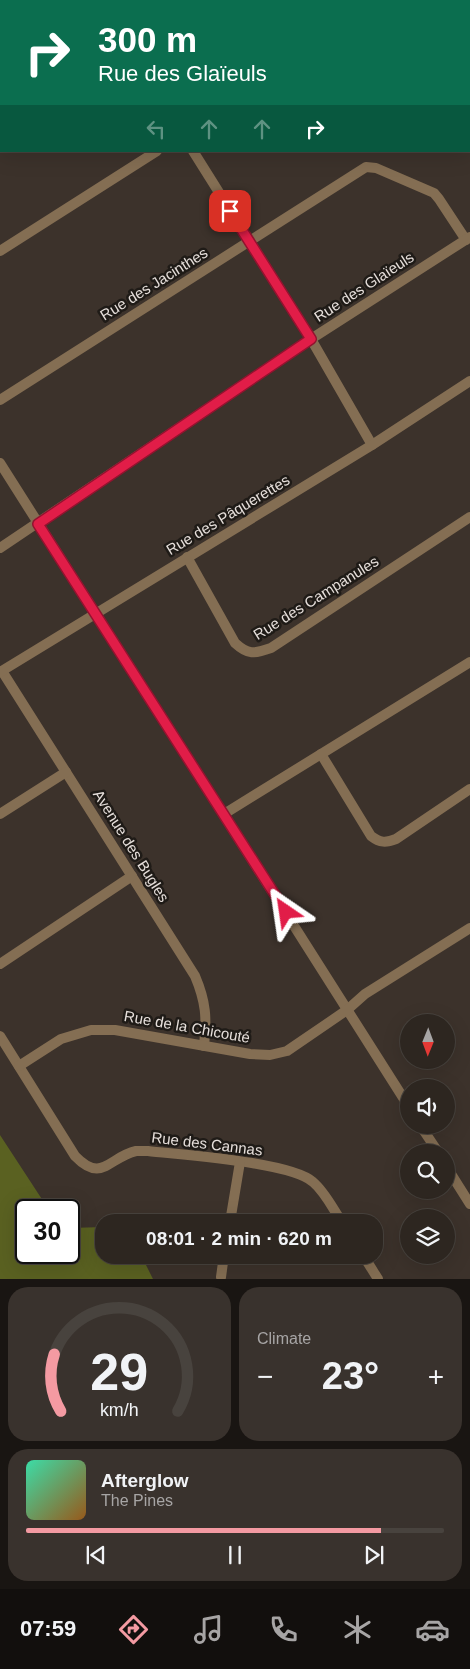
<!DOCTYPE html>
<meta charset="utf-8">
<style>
:root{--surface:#2d2620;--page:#39322d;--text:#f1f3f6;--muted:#a7a5a5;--line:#48433e;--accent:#f49aa2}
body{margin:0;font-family:Arial,sans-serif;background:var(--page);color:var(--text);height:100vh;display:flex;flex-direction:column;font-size:19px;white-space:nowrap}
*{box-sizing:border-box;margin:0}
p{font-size:16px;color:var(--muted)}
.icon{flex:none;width:28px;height:28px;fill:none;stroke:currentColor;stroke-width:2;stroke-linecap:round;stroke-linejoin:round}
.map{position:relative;height:1279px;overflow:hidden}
.drawer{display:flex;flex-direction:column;gap:8px;padding:8px;background:#191512;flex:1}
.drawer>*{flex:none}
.banner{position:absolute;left:0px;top:0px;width:470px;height:152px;box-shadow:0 5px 20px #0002,0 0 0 1px var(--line);background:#0b6e4f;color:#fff;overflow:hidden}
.needle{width:32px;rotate:181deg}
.fabs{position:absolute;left:400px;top:1014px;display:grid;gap:10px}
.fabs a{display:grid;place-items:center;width:55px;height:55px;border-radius:50%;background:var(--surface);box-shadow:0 5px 20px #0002,0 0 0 1px var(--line);font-size:25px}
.speed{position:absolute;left:15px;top:1199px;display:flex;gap:10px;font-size:25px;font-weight:700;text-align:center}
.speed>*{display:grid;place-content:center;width:65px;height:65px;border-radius:50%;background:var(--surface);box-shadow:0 5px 20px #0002,0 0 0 1px var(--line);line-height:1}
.speed .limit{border:2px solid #111;border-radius:8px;background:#fff;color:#111}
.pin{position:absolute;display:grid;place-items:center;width:42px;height:42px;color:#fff;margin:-21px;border-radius:10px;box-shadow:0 2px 8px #0006}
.me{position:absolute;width:55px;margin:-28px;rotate:328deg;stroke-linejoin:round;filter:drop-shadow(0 0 4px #0008)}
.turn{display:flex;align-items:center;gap:18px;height:105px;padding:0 15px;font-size:22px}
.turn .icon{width:65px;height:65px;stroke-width:2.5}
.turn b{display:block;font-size:35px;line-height:42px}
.lanes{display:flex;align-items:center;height:48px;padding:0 15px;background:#0003;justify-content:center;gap:25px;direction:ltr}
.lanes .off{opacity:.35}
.big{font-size:38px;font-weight:800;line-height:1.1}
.drawer .tile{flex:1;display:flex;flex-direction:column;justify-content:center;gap:8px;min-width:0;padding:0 18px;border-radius:20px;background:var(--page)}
.drawer .dial{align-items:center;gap:0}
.dial svg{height:130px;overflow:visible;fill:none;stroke:var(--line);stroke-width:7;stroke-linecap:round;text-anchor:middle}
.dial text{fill:var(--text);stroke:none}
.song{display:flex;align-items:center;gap:15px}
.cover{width:60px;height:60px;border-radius:8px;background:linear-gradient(135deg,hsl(160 70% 55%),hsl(30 70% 35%))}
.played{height:5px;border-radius:2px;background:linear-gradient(90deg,var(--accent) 85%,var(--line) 85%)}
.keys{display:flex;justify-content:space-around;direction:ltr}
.heat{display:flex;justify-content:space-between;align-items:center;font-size:28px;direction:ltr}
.drawer .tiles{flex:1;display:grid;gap:8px;grid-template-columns:1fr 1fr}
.tile:last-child{grid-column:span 2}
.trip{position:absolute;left:95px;top:1214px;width:288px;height:50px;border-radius:20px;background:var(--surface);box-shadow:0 5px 20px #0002,0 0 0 1px var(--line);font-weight:800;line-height:50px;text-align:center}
.dock{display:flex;height:80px;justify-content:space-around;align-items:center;background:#120f0d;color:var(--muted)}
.dock .icon{width:35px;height:35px}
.dock .on{color:var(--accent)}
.dock b{font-size:22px;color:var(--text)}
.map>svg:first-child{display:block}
.green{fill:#5a6121}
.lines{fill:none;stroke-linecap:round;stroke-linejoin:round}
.river{stroke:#007071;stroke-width:19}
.minor{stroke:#846e53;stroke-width:10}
.route-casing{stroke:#92132f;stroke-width:12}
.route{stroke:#e11d48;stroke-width:9}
.labels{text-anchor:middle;stroke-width:5;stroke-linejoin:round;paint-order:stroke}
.street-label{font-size:15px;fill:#e6dfdb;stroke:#1f1b17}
</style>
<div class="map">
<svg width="470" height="1279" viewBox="0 0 470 1279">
<rect width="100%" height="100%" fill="#3c322b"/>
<!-- green -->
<path class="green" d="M0,1135L49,1210H26V1252H69V1228L104,1227V1255H141L153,1279H0Z"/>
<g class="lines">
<!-- river -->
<g class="river">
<path d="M0,37H1"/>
<path d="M469,140H470"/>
</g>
<!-- minor -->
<g class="minor">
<path d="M388,1L390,0"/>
<path d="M469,85L470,84"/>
<path d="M0,117L1,116"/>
<path d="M193,151L311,339L372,445"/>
<path d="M0,251L157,151"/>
<path d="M0,400L366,167L376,168L434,193L439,199L466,240"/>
<path d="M0,463L409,1107"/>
<path d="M0,548L311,339L470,237"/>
<path d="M187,557L235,643C248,655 254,654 271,648L470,517"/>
<path d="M2,671L195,976C206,1002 207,1018 204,1046"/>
<path d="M0,672L372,445L470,381"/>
<path d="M321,754L371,836C380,843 386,843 396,839L470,789"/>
<path d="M0,814L66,772"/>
<path d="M224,814L470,662"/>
<path d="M0,964L132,876"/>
<path d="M0,1036L75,1156C102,1184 109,1157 136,1151C140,1151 144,1151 148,1151C182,1155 291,1162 313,1182C325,1192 333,1209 342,1222"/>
<path d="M19,1066L61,1039L91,1030H115L250,1054L270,1055L287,1051L347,1010L365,994L470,928"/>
<path d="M420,1125L438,1152"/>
<path d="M446,1166L470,1204"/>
<path d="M230,1222L240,1162"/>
<path d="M363,1255L378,1279"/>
<path d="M221,1277L224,1255"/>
</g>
</g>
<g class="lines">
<defs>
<path id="route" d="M230,211L311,339L38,524L286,912"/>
</defs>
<!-- route casing -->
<use href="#route" class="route-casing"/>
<!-- route -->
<use href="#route" class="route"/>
</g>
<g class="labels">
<!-- street labels -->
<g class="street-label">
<text transform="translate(154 284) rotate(-32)" y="5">Rue des Jacinthes</text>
<text transform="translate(364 287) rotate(-33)" y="5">Rue des Glaïeuls</text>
<text transform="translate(228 515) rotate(-31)" y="5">Rue des Pâquerettes</text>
<text transform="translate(316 598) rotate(-32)" y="5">Rue des Campanules</text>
<text transform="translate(131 846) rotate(58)" y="5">Avenue des Bugles</text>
<text transform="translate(187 1027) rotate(10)" y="5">Rue de la Chicouté</text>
<text transform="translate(207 1144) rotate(7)" y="5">Rue des Cannas</text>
</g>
</g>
</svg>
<div class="fabs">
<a><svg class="needle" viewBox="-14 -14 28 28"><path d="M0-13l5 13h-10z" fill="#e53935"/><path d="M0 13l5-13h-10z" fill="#a7a5a5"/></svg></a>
<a><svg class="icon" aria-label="sound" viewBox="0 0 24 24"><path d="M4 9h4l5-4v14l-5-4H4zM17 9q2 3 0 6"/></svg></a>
<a><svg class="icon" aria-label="search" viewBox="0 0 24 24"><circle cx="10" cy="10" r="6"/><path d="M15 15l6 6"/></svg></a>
<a><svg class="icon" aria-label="layers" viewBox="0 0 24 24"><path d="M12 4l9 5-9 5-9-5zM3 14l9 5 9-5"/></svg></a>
</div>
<div class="speed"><div class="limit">30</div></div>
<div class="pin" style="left:230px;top:211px;background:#d93025"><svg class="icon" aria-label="arrive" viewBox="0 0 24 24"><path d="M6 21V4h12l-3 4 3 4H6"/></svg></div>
<svg class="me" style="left:286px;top:912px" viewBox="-20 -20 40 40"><path d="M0-17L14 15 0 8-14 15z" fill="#e11d48" stroke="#fff" stroke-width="4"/></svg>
<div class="trip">08:01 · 2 min · 620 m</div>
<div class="banner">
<div class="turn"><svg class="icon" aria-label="right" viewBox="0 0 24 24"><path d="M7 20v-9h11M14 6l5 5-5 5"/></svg><div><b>300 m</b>Rue des Glaïeuls</div></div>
<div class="lanes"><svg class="icon off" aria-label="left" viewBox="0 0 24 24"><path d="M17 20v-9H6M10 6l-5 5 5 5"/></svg><svg class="icon off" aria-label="ahead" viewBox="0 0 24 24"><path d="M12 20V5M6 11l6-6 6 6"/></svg><svg class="icon off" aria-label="ahead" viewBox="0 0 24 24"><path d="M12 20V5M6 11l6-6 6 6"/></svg><svg class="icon" aria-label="right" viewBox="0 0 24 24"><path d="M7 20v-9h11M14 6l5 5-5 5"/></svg></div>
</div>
</div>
<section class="drawer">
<div class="tiles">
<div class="tile dial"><svg viewBox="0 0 100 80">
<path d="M14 69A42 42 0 1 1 86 69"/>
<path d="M14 69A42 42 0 0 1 10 34" stroke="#f49aa2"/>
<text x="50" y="56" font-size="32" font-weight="700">29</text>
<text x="50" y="72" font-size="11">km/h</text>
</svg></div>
<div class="tile"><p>Climate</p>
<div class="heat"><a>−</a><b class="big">23°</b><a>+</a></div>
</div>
<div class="tile">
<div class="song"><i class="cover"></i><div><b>Afterglow</b><p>The Pines</p></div></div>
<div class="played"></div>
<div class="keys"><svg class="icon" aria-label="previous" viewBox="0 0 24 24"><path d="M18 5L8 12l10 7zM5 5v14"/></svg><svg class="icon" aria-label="pause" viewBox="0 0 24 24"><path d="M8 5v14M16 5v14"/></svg><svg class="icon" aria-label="next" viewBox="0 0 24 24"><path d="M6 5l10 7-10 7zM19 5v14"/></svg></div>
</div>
</div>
</section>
<nav class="dock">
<b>07:59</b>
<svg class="icon on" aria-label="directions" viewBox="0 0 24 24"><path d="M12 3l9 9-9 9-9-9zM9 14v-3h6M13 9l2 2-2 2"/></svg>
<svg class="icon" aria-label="music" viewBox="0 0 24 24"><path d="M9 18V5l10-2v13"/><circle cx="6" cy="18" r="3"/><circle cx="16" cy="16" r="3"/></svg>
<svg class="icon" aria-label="phone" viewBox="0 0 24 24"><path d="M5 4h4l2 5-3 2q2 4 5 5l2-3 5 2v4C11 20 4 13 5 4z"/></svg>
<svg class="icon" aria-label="climate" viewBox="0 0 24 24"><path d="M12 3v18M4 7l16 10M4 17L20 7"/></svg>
<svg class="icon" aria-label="car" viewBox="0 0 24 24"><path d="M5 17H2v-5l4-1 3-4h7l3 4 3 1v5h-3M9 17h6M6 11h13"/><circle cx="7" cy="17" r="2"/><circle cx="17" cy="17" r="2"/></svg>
</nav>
